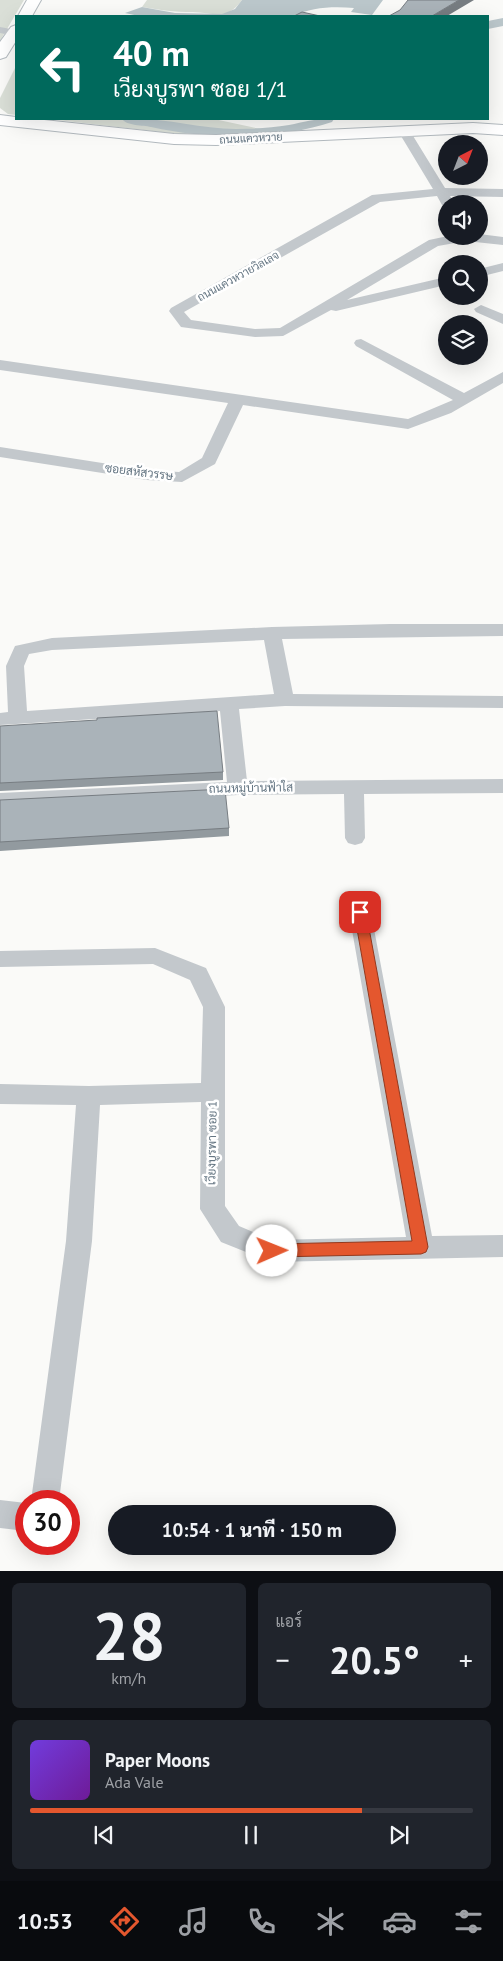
<!DOCTYPE html>
<html lang="th">
<meta charset="utf-8">
<style>
:root{--surface:#171b24;--page:#20242c;--text:#f1f3f6;--muted:#9ea1a6;--line:#363941;--accent:#e4572e}
body{margin:0;font-family:"PT Sans",Sarabun,sans-serif;background:var(--page);color:var(--text);height:100vh;display:flex;flex-direction:column;font-size:19px;white-space:nowrap}
*{box-sizing:border-box;margin:0}
p{font-size:16px;color:var(--muted)}
.icon{flex:none;width:28px;height:28px;fill:none;stroke:currentColor;stroke-width:2;stroke-linecap:round;stroke-linejoin:round}
.map{position:relative;height:1571px;overflow:hidden}
.side{display:flex;flex-direction:column;gap:12px;padding:12px;background:#0d0f14;flex:1}
.side>*{flex:none}
.hud{position:absolute;left:15px;top:15px;width:474px;height:105px;border-radius:0px;box-shadow:0 5px 20px #0002;background:#00695c;color:#fff;overflow:hidden}
.needle{width:32px;rotate:42deg}
.buttons{position:absolute;left:438px;top:135px;display:grid;gap:10px}
.buttons a{display:grid;place-items:center;width:50px;height:50px;border-radius:50%;background:var(--surface);box-shadow:0 5px 20px #0002;font-size:25px}
.speed{position:absolute;left:15px;top:1490px;display:flex;gap:10px;font-size:25px;font-weight:700;text-align:center}
.speed>*{display:grid;place-content:center;width:65px;height:65px;border-radius:50%;background:var(--surface);box-shadow:0 5px 20px #0002;line-height:1}
.speed .limit{border:8px solid #d22;background:#fff;color:#111}
.pin{position:absolute;display:grid;place-items:center;width:42px;height:42px;color:#fff;margin:-21px;border-radius:10px;box-shadow:0 2px 8px #0006}
.me{position:absolute;width:55px;margin:-28px;rotate:89deg;stroke-linejoin:round;filter:drop-shadow(0 0 4px #0008)}
.turn{display:flex;align-items:center;gap:18px;height:105px;padding:0 15px;font-size:22px}
.turn .icon{width:65px;height:65px;stroke-width:2.5}
.turn b{display:block;font-size:35px;line-height:42px}
.big{font-size:38px;font-weight:800;line-height:1.1}
.side .widget{flex:1;display:flex;flex-direction:column;justify-content:center;gap:8px;min-width:0;padding:0 18px;border-radius:8px;background:var(--page)}
.side .dial{align-items:center;gap:0}
.dial b{font-size:65px;line-height:1}
.song{display:flex;align-items:center;gap:15px}
.cover{width:60px;height:60px;border-radius:8px;background:linear-gradient(135deg,hsl(260 70% 55%),hsl(280 70% 35%))}
.played{height:5px;border-radius:2px;background:linear-gradient(90deg,var(--accent) 75%,var(--line) 75%)}
.keys{display:flex;justify-content:space-around;direction:ltr}
.heat{display:flex;justify-content:space-between;align-items:center;font-size:28px;direction:ltr}
.side .tiles{flex:1;display:grid;gap:12px;grid-template-columns:1fr 1fr}
.widget:last-child{grid-column:span 2}
.trip{position:absolute;left:108px;top:1505px;width:288px;height:50px;border-radius:25px;background:var(--surface);box-shadow:0 5px 20px #0002;font-weight:800;line-height:50px;text-align:center}
.menu{display:flex;height:80px;justify-content:space-around;align-items:center;background:#090b0e;color:var(--muted)}
.menu .icon{width:35px;height:35px}
.menu .active{color:var(--accent)}
.menu b{font-size:22px;color:var(--text)}
.map>svg:first-child{display:block}
.green{fill:#dadfd7}
.water{fill:#bbc7cb}
.lines{fill:none;stroke-linecap:round;stroke-linejoin:round}
.canal{fill:#bbc7cb;fill-rule:evenodd}
.secondary-casing{stroke:#b3babf;stroke-width:2}
.street{fill:#c3c8cc;fill-rule:evenodd}
.secondary{fill:#fff;fill-rule:evenodd}
.wall{fill:#929a9f}
.shaded-wall{fill:#777d82}
.building{fill:#aab3b9;stroke:#777d82}
.route{fill:#e4572e;stroke:#94391e}
.labels{text-anchor:middle;stroke-width:5;stroke-linejoin:round;paint-order:stroke}
.far-street-label{font-size:11px;fill:#657683;stroke:#fff}
.street-label{font-size:12px;fill:#657683;stroke:#fff}
</style>
<div class="map">
<svg width="503" height="1571" viewBox="0 0 503 1571">
<rect width="100%" height="100%" fill="#fafaf8"/>
<!-- green -->
<g class="green">
<path d="M0,0H24L0,41Z"/>
<path d="M147,0H242C227,21 215,13 193,12C175,12 160,10 142,7Z"/>
<path d="M16,66V115L8,114L0,108V98Z"/>
<path d="M49,119H214L265,130L178,134Z"/>
</g>
<!-- water -->
<path class="water" d="M242,0H383L372,15L351,12L354,8C334,6 311,7 293,16H139L125,13L142,7L175,13L222,14L235,9Z"/>
<g class="lines">
<!-- canal -->
<g class="canal">
<path d="M503,18V26L488,29V21Z"/>
<path d="M122,119C160,116 198,129 236,129C254,129 271,128 289,125C305,122 318,118 334,119L332,122C272,141 212,140 151,127C143,125 127,126 122,119Z"/>
</g>
<defs>
<g id="secondary">
<path d="M27,0H41L32,16H18Z"/>
<path d="M16,25V41L6,57L0,59V42L11,27Z"/>
<path d="M0,115L16,117V119H35L174,134L216,135L473,123L503,125V135L473,133L216,145L174,144L0,125Z"/>
</g>
</defs>
<!-- secondary casing -->
<use href="#secondary" class="secondary-casing"/>
<!-- street -->
<g class="street">
<path d="M0,27L16,30V36L0,33Z"/>
<path d="M404,127L410,131L445,188L503,189V197L450,196L454,202L446,204V206L442,205L437,196L380,202L184,312L191,320L255,329L280,328L429,240L448,236H479V234L503,237V245L466,241L438,246L347,300L446,277V285L336,311L331,310L283,336L255,337L181,327L169,311L171,308L372,195L433,189L398,131Z"/>
<path d="M503,263V271L479,277V269Z"/>
<path d="M481,305L503,314V324L476,312L474,309Z"/>
<path d="M361,339L464,393L503,372V383L451,413L408,429L243,405L215,464L182,482L147,480L0,457V447L147,470L179,472L202,458L228,403L0,370V360L408,419L453,400L356,346L354,343L356,340Z"/>
<path d="M390,624H503V636L282,639L293,694L503,696V708L285,706L239,709L247,781L503,779V793L364,794L365,838L362,843L355,845L348,843L345,838L344,794L238,795L0,807V793L227,782L220,711L0,725V713L8,712L6,666L15,646L52,638L272,627ZM264,640L274,694L27,711L24,666L29,654L52,650Z"/>
<path d="M360,905L368,907L371,913L432,1236L503,1235V1257L271,1262L221,1242L200,1209L201,1102L100,1105L92,1241L59,1501H31L66,1241L76,1105L0,1104V1084L89,1086L201,1083L203,1007L190,980L153,964L0,967V951L155,948L206,968L225,1007V1206L239,1226L272,1240L406,1237L349,913L352,907Z"/>
<path d="M0,1500L26,1503V1531L0,1528Z"/>
</g>
<!-- secondary -->
<use href="#secondary" class="secondary"/>
</g>
<!-- wall -->
<g class="wall">
<path d="M0,726L223,772V780L0,791Z"/>
<path d="M0,800L229,828V836L0,851Z"/>
</g>
<!-- shaded-wall -->
<path class="shaded-wall" d="M459,0H474L447,16H432Z"/>
<!-- building -->
<g class="building">
<path d="M408,0H459L432,16H389L400,10Z"/>
<path d="M302,12L320,16H294Z"/>
<path d="M217,711L223,772L0,783V726L97,720V718Z"/>
<path d="M225,789L229,828L0,842V800Z"/>
</g>
<!-- route -->
<path class="route" d="M360,908L366,912L428,1247L426,1252L421,1254L272,1257L266,1255L264,1251L266,1246L272,1244L412,1241L354,912Z"/>
<g class="labels">
<!-- far-street labels -->
<g class="far-street-label">
<text transform="translate(251 138) rotate(-3)" y="4">ถนนแควหวาย</text>
<text transform="translate(238 276) rotate(-29)" y="4">ถนนแควหวายวิลเลจ</text>
</g>
<!-- street labels -->
<g class="street-label">
<text transform="translate(139 472) rotate(7)" y="4">ซอยสหัสวรรษ</text>
<text transform="translate(251 788) rotate(-1)" y="4">ถนนหมู่บ้านฟ้าใส</text>
<text transform="translate(212 1143) rotate(-89)" y="4">เวียงบูรพา ซอย 1</text>
</g>
</g>
</svg>
<div class="buttons">
<a><svg class="needle" viewBox="-14 -14 28 28"><path d="M0-13l5 13h-10z" fill="#e53935"/><path d="M0 13l5-13h-10z" fill="#9ea1a6"/></svg></a>
<a><svg class="icon" aria-label="sound" viewBox="0 0 24 24"><path d="M4 9h4l5-4v14l-5-4H4zM17 9q2 3 0 6"/></svg></a>
<a><svg class="icon" aria-label="search" viewBox="0 0 24 24"><circle cx="10" cy="10" r="6"/><path d="M15 15l6 6"/></svg></a>
<a><svg class="icon" aria-label="layers" viewBox="0 0 24 24"><path d="M12 4l9 5-9 5-9-5zM3 14l9 5 9-5"/></svg></a>
</div>
<div class="speed"><div class="limit">30</div></div>
<div class="pin" style="left:360px;top:912px;background:#d93025"><svg class="icon" aria-label="arrive" viewBox="0 0 24 24"><path d="M6 21V4h12l-3 4 3 4H6"/></svg></div>
<svg class="me" style="left:272px;top:1251px" viewBox="-20 -20 40 40"><circle r="19" fill="#fff"/><path d="M0-13L10 11 0 6-10 11z" fill="#e4572e"/></svg>
<div class="trip">10:54 · 1 นาที · 150 m</div>
<div class="hud">
<div class="turn"><svg class="icon" aria-label="left" viewBox="0 0 24 24"><path d="M17 20v-9H6M10 6l-5 5 5 5"/></svg><div><b>40 m</b>เวียงบูรพา ซอย 1/1</div></div>
</div>
</div>
<section class="side">
<div class="tiles">
<div class="widget dial"><b>28</b><p>km/h</p></div>
<div class="widget"><p>แอร์</p>
<div class="heat"><a>−</a><b class="big">20.5°</b><a>+</a></div>
</div>
<div class="widget">
<div class="song"><i class="cover"></i><div><b>Paper Moons</b><p>Ada Vale</p></div></div>
<div class="played"></div>
<div class="keys"><svg class="icon" aria-label="previous" viewBox="0 0 24 24"><path d="M18 5L8 12l10 7zM5 5v14"/></svg><svg class="icon" aria-label="pause" viewBox="0 0 24 24"><path d="M8 5v14M16 5v14"/></svg><svg class="icon" aria-label="next" viewBox="0 0 24 24"><path d="M6 5l10 7-10 7zM19 5v14"/></svg></div>
</div>
</div>
</section>
<nav class="menu">
<b>10:53</b>
<svg class="icon active" aria-label="directions" viewBox="0 0 24 24"><path d="M12 3l9 9-9 9-9-9zM9 14v-3h6M13 9l2 2-2 2"/></svg>
<svg class="icon" aria-label="music" viewBox="0 0 24 24"><path d="M9 18V5l10-2v13"/><circle cx="6" cy="18" r="3"/><circle cx="16" cy="16" r="3"/></svg>
<svg class="icon" aria-label="phone" viewBox="0 0 24 24"><path d="M5 4h4l2 5-3 2q2 4 5 5l2-3 5 2v4C11 20 4 13 5 4z"/></svg>
<svg class="icon" aria-label="climate" viewBox="0 0 24 24"><path d="M12 3v18M4 7l16 10M4 17L20 7"/></svg>
<svg class="icon" aria-label="car" viewBox="0 0 24 24"><path d="M5 17H2v-5l4-1 3-4h7l3 4 3 1v5h-3M9 17h6M6 11h13"/><circle cx="7" cy="17" r="2"/><circle cx="17" cy="17" r="2"/></svg>
<svg class="icon" aria-label="filters" viewBox="0 0 24 24"><path d="M4 7h16M4 17h16"/><circle cx="9" cy="7" r="2"/><circle cx="15" cy="17" r="2"/></svg>
</nav>
